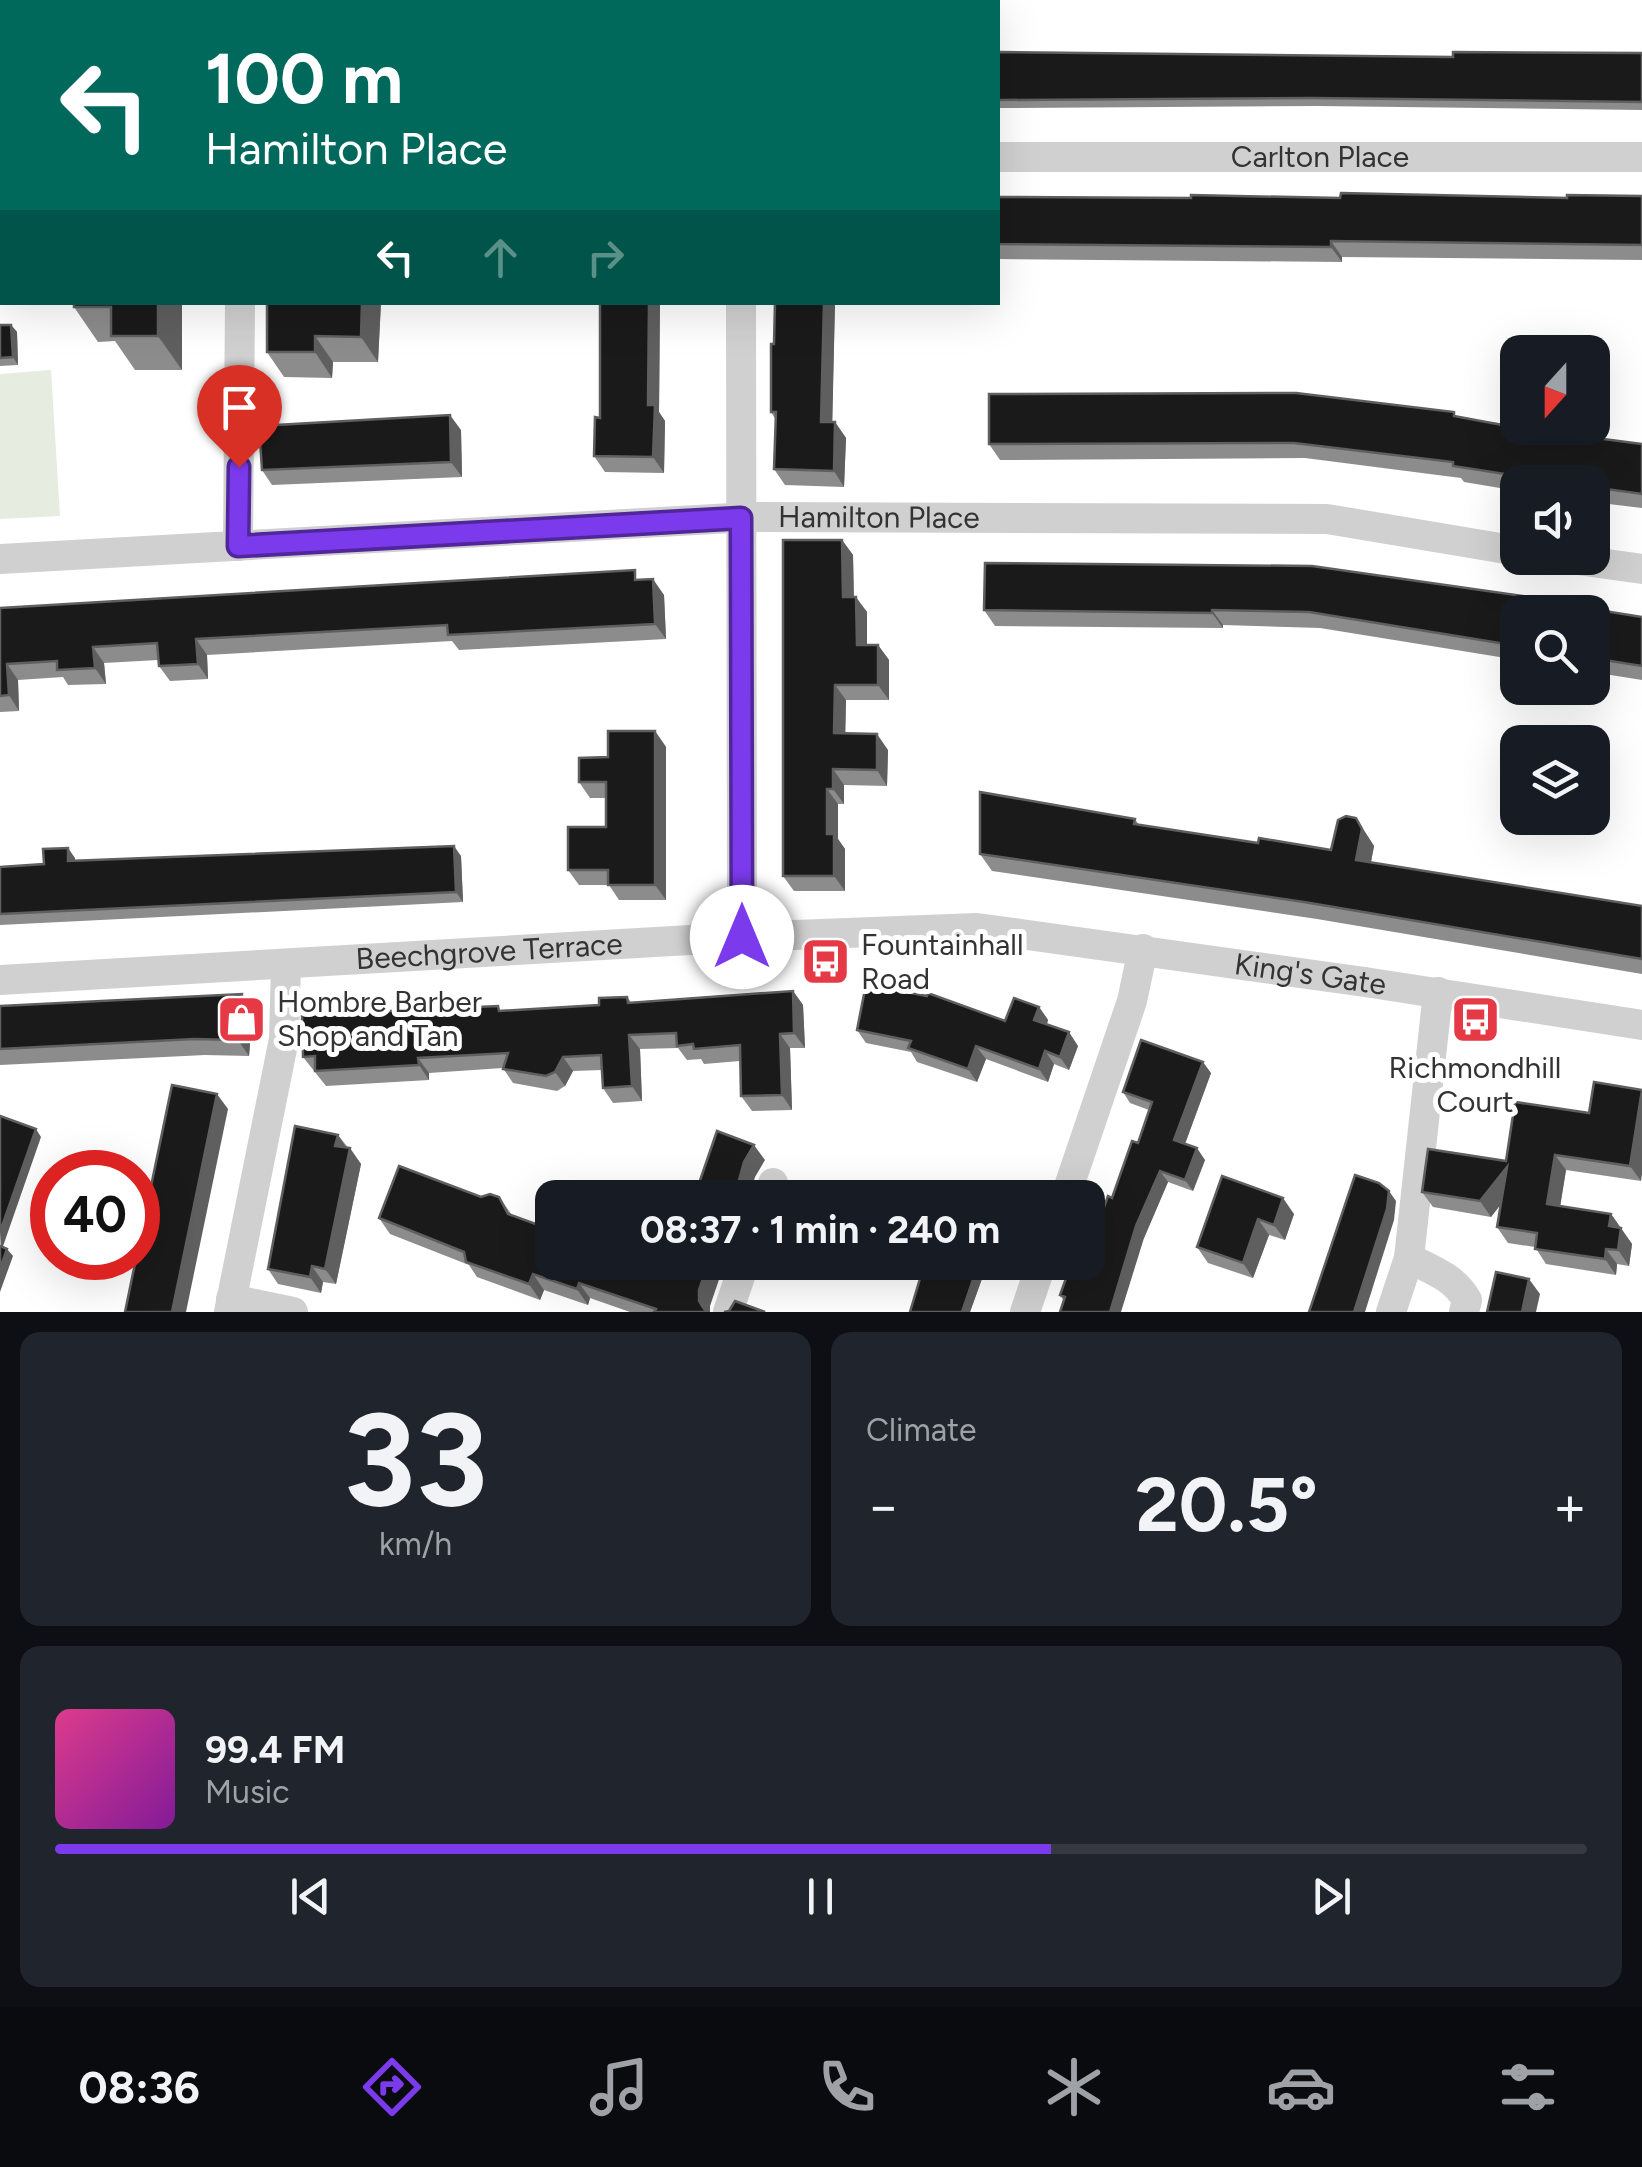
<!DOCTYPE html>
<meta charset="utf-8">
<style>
:root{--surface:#171b24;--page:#20242c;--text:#f1f3f6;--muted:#9ea1a6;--line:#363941;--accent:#7c3aed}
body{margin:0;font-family:Figtree,sans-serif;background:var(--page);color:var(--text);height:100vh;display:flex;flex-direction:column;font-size:38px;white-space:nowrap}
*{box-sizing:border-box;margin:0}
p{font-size:32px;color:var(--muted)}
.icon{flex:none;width:55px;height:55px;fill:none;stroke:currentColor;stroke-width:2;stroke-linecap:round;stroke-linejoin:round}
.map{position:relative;height:1312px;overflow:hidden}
.panel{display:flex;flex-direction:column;gap:20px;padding:20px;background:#0d0f14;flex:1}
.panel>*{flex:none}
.banner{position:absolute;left:0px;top:0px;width:1000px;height:305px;box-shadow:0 10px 40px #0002;background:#00695c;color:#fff;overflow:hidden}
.needle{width:65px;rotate:201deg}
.controls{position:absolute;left:1500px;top:335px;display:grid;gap:20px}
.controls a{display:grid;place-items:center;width:110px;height:110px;border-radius:20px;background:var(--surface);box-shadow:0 10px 40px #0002;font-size:50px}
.speed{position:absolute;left:30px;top:1150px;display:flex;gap:20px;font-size:50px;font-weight:700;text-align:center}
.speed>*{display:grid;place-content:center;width:130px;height:130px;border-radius:50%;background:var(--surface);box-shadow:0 10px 40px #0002;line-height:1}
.speed .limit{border:15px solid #d22;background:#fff;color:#111}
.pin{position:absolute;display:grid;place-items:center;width:85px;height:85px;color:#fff;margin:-102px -42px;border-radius:50% 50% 50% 0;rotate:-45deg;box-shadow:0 0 10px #0007}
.pin .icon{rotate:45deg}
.me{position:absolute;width:110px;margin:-55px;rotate:0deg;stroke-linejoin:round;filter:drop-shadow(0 0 8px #0008)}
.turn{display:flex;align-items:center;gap:35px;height:210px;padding:0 40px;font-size:45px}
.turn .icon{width:130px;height:130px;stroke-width:2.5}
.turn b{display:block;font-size:70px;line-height:85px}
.lanes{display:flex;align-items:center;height:95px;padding:0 40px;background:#0003;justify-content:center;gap:50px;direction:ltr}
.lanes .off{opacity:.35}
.big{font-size:75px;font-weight:700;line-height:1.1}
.panel .tile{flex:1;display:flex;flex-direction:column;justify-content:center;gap:15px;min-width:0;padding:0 35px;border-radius:20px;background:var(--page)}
.panel .dial{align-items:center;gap:0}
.dial b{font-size:130px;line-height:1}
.song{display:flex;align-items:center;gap:30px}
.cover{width:120px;height:120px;border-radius:15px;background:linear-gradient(135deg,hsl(330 70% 55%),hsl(290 70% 35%))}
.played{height:10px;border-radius:5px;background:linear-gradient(90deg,var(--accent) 65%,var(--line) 65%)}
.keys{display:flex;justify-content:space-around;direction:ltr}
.heat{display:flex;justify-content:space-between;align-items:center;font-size:55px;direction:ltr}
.panel .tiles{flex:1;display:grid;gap:20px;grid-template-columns:1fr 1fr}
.tile:last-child{grid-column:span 2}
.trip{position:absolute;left:535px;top:1180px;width:570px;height:100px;border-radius:20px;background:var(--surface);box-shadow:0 10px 40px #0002;font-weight:700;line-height:100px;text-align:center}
.tabs{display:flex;height:160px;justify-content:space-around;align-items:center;background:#090b0e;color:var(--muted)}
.tabs .icon{width:70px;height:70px}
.tabs .on{color:var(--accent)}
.tabs b{font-size:45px;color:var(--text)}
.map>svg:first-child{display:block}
.green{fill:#e6ecdf}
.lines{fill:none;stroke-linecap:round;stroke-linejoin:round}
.minor{stroke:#d0d0d0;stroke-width:30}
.wall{fill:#8c8c8c}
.shaded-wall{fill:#5f5f5f}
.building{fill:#1a1a1a;stroke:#5f5f5f;stroke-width:2.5}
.route-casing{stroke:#51269a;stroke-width:25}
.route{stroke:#7c3aed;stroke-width:18}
.labels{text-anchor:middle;stroke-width:10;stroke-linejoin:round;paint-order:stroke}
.street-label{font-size:30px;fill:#333;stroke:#fff}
.poi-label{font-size:30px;fill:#333;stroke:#fff;text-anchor:start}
</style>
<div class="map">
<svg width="1642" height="1312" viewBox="0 0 1642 1312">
<rect width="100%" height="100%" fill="#fff"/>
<!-- green -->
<path class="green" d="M51,370L60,516L0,519V374Z"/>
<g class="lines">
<!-- minor -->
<g class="minor">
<path d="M239,0V2"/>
<path d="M741,2V0"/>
<path id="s1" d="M998,157H1642"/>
<path d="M741,302L742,937"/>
<path d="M238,546L240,302"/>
<path d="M1563,558L1642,569"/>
<path id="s2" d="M0,559L750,517L1327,519L1518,551"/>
<path id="s3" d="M0,980L742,937L977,928L1365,982L1642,1025"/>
<path d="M768,1198L773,1183"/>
<path d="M1065,1198L1132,1001L1143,949"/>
<path d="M1409,1258C1432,1270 1454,1277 1467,1300L1464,1312"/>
<path d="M231,1299L293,1312"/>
<path d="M229,1312L284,1039L286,964"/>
<path d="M728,1312L745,1262"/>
<path d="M1025,1312L1042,1262"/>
<path d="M1391,1312L1409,1258L1438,992"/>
</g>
</g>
<!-- wall -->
<g class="wall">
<path d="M998,52L1453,57L1642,53V110L1318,106L998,108Z"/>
<path d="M1642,196V260L1342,257V262L998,259V197L1340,198H1567Z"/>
<path d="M74,302H182V370H135L115,341L98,342L74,307Z"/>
<path d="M381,302L378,362H333L332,378L284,377L267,352Z"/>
<path d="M600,302H660L659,412L665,421L664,473L605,472L594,456L600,418Z"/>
<path d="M775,302H835L832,422H835L846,438L844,487L785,485L774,469L776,420L771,412Z"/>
<path d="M0,325H11L17,332L18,365L0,366Z"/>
<path d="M1457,417L1642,444V508L1592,502V482H1518V491L1464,482L1461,478L1305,458L1000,460L989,444Z"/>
<path d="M461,430L462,477L272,485L262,470Z"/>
<path d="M842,540L853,555L854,597L867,612V645H878L889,660V700H846L845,734L888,750L887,786L844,785V804H838V839L845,849V891H794L783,876Z"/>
<path d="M641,579L664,595L666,639L459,650L452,641L207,655L208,679L170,681L159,666L158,660L104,663L106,684L68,685L63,677L18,680L19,711L0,712V608Z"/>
<path d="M1579,604L1581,607L1642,617V680L1592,672V612H1518V660L1320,628L1223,625V628L995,626L984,610Z"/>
<path d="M655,731L666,747V900H619L609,885H579L568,870L606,827V798H590L579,782L608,757Z"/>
<path d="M1356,818L1374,846L1371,862L1642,906V974L1317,919L992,871L980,854L1135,819L1139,825L1258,843L1331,850Z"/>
<path d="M68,848L75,860L461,856L463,902L0,925V867L44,864Z"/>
<path d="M793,991L803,1005L805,1048H790L792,1110L752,1111L741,1096L740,1061L704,1064L701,1059L687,1060L678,1048L640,1049L642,1101L613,1103L603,1088L602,1070L573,1071L565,1086L557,1091L513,1083L503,1068L429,1073V1080L326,1086L303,1057L502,1011L599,1005L627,997L631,1002Z"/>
<path d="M242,994L253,1010L249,1056L205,1055L0,1065V1006Z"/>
<path d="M1039,1007L1048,1020L1047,1024L1078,1046L1069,1070L1054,1064L1048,1082L986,1059L977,1082L917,1062L911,1052L866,1043L857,1030L1005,1021Z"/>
<path d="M1211,1073L1185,1144L1205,1160L1193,1191L1168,1182L1144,1238L1064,1301L1060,1295L1077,1273L1103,1210L1112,1198L1138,1143L1149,1110L1130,1103L1123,1092Z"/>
<path d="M1594,1082L1641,1181L1566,1170L1560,1206L1611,1214L1632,1244L1629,1266L1617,1264L1616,1275L1546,1264L1535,1247L1508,1243L1497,1227L1501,1204L1491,1217L1433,1207L1422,1192L1506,1161L1589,1113Z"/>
<path d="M338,1135L361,1164L336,1284L323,1282L321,1293L278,1284L268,1269Z"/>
<path d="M1222,1176L1294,1214L1285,1240L1269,1235L1253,1278L1208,1263L1197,1247Z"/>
<path d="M481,1197H499L512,1215L552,1262H663L668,1272L710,1306V1312H630L590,1298L588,1305L544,1290L540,1300L477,1277L469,1265L390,1234L379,1218Z"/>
<path d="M988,1262L970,1312H910L921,1277L903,1271L897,1263Z"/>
</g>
<!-- shaded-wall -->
<g class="shaded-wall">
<path d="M153,0H181L183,2H153Z"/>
<path d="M1331,241L1342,257V262L1331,247Z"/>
<path d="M158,302H182V370L158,336Z"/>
<path d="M362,302H381L378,362L361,337Z"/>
<path d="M649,302H660L659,412L665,421L664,473L653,457L648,405Z"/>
<path d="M824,302H835L832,437L821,422Z"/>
<path d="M11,325L17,332L18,365L13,357Z"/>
<path d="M315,336L333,362L332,378L315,352Z"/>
<path d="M450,415L461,430L462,477L451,462Z"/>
<path d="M835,422L846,438L844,487L834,471Z"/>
<path d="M842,540L853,555L854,612L843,597Z"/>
<path d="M653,579L664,595L666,639L655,624Z"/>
<path d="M856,597L867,612V660L857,645Z"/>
<path d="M1212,610L1223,625V628L1212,613Z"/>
<path d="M196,639L207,655L208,679L198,664Z"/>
<path d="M878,645L889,660V700L878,685Z"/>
<path d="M93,647L104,663L106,684L95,668Z"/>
<path d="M7,664L18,680L19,711L9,695Z"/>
<path d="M835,685L846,700L845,749L834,733Z"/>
<path d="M655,731L666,747V900L655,885Z"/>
<path d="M877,734L888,750L887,786L877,770Z"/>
<path d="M833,769L844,785V804L833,789Z"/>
<path d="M827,789L838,804V839L845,849V891L834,876L827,834Z"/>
<path d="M1356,818L1374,846L1368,877L1356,860Z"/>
<path d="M454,846L461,856L463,902L456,892Z"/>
<path d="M68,848L75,858L76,871L68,861Z"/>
<path d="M793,991L803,1005L805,1048L794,1033Z"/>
<path d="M242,994L253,1010L249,1056L238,1040Z"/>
<path d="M1039,1007L1048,1020L1044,1033L1034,1020Z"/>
<path d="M1069,1032L1078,1046L1069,1070L1060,1057Z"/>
<path d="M780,1034L790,1048L792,1110L782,1095Z"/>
<path d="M629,1035L640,1049L642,1101L632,1086Z"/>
<path d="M976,1046L986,1059L977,1082L968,1069Z"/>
<path d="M1045,1051L1054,1064L1048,1082L1039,1069Z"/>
<path d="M563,1057L573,1071L565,1086L555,1072Z"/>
<path d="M418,1058L429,1073V1080L419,1065Z"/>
<path d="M1203,1062L1211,1073L1182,1152L1174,1140Z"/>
<path d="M1642,1090V1174L1641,1181L1630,1166Z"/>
<path d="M217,1094L228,1109L186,1312H172Z"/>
<path d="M36,1129L41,1137L1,1252L0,1232Z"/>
<path d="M338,1135L348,1150L335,1146Z"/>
<path d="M754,1145L765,1160L755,1177L749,1198H734L744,1162Z"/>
<path d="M350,1148L361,1164L336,1284L325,1269Z"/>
<path d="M1197,1148L1205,1160L1193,1191L1185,1180Z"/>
<path d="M1555,1155L1566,1170L1558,1220L1547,1204Z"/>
<path d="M1507,1167L1517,1183L1491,1217L1480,1201Z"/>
<path d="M1160,1171L1168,1182L1144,1238L1121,1312H1110L1136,1226Z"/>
<path d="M1389,1191L1396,1201L1394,1220L1365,1312H1354Z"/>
<path d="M1283,1198L1294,1214L1285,1240L1274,1225Z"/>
<path d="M1611,1214L1632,1244L1629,1266L1618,1250L1609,1226Z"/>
<path d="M1258,1219L1269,1235L1253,1278L1243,1263Z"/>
<path d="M7,1249L13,1256L0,1292V1269Z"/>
<path d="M1606,1249L1617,1264L1616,1275L1605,1259Z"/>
<path d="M709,1262H725L710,1306V1312H706L699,1301V1290Z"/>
<path d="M979,1262H988L970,1312H962Z"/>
<path d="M312,1266L323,1282L321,1293L310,1277Z"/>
<path d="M533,1274L544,1290L540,1300L529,1284Z"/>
<path d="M1529,1279L1540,1294L1536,1312H1522Z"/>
<path d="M579,1283L590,1298L588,1305L577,1289Z"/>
</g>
<!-- building -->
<g class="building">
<rect x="106" y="0" width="47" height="2"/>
<path d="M269,0H338V2H351H269Z"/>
<rect x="600" y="0" width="50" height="2"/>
<rect x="778" y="0" width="49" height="2"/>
<path d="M998,52L1453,57V52L1642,53V102L1312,98L998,100Z"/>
<path d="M1341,193L1567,198V195L1642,196V245L1331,241V247L998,244V197L1191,198V195L1340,198Z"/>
<path d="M74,302H158V336H111V307H74Z"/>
<path d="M267,302H362L361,337L315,336V352H267Z"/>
<path d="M600,302H649L648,405H655L653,457L594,456L595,417L600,418Z"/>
<path d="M775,302H824L821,422H835L834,471L774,469L776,412H771V344H774Z"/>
<path d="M0,325H11L13,357L0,358Z"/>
<path d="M1296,393L1454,412V416L1518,428L1642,444V494L1592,487V482H1556L1453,466V462L1294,443L989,444V394Z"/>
<path d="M450,415L451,462L262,470L259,426Z"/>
<path d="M783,540H842L843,597H856L857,645H878V685H835L834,733L877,734V770L833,769V789H827V834H834V876H783Z"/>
<path d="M985,563L1312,566L1579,604V607L1642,617V666L1592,658V612H1518V646L1309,612L1212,610V613L984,610Z"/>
<path d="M635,570V580L653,579L655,624L448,635L447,625L196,639L198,664L180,665L159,666L157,643L93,647L95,668L57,670V661L7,664L9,695L0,696V608Z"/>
<path d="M608,731H655V885H608V870H568V827H606V782H579V758L608,757Z"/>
<path d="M980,792L1135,819L1134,824L1258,843L1259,838L1331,850L1338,820L1346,816L1356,818L1362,829L1356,860L1642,906V959L1304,902L980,854Z"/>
<path d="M454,846L456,892L0,914V867L44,864L43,849L68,848V861Z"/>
<path d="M866,984L927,996L928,993L1005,1021L1014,998L1039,1007L1034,1020L1069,1032L1060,1057L1045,1051L1039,1069L976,1046L968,1069L908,1048L911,1041L857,1030Z"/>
<path d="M793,991L794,1033L780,1034L782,1095L741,1096L740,1045L694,1049L693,1044L677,1046L676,1033L629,1035L632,1086L603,1088L601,1055L563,1057L555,1072L546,1076L503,1069L508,1053L418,1058L419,1065L315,1071V1056L303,1057L302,1015L498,1006L499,1011L599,1005V998L627,997L628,1003Z"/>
<path d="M242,994L238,1040L194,1039L0,1049V1006Z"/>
<path d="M1141,1040L1203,1062L1174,1140L1197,1148L1185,1180L1160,1171L1136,1226L1110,1312H1060L1065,1297L1060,1295L1069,1270L1077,1273L1081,1262H1088V1242L1099,1209L1103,1210L1108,1196L1112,1198L1132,1141L1138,1143L1152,1102L1123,1092Z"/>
<path d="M1594,1082L1642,1090L1630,1166L1555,1155L1547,1204L1611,1214L1609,1226L1621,1228L1618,1250L1606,1249L1605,1259L1535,1249L1537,1233L1497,1227L1507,1167L1480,1201L1422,1192L1428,1149L1506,1161L1515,1102L1589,1113Z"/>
<path d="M172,1085L217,1094L172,1312H125Z"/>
<path d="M0,1116L36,1129L0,1232Z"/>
<path d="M295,1126L338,1135L335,1146L350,1148L325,1269L312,1266L310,1277L268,1269Z"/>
<path d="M717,1131L754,1145L744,1162L734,1198H694Z"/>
<path d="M399,1166L481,1197L490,1194L499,1197L508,1214L552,1230V1262H661L667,1274L671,1262H709L699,1290V1301L704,1309L708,1312H654L656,1309L579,1283L577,1289L533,1274L529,1284L466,1262L464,1252L379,1218Z"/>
<path d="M1355,1175L1379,1183L1389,1191L1387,1209L1354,1312H1309Z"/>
<path d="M1222,1176L1283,1198L1274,1225L1258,1219L1243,1263L1197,1247Z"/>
<path d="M0,1246L7,1249L0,1269Z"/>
<path d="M898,1262H979L962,1312H910L922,1272Z"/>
<path d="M1496,1272L1529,1279L1522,1312H1487Z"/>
<path d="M735,1301L765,1312H724L729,1311Z"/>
</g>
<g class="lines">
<defs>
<path id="route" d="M239,467L238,546L741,518L742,937"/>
</defs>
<!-- route casing -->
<use href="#route" class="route-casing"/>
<!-- route -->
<use href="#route" class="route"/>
</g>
<!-- icons -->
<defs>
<symbol id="bus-square" viewBox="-11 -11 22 22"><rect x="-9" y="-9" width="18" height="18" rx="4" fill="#e63946" stroke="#fff"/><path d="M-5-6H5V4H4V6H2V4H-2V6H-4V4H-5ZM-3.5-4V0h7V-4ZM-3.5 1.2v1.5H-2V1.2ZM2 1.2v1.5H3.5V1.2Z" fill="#fff"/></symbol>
<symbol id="shop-square" viewBox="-11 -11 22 22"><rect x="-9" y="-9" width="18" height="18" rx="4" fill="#e63946" stroke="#fff"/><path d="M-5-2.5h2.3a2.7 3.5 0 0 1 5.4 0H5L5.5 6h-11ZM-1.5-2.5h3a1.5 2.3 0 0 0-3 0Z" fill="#fff"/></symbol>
</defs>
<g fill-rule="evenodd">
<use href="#bus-square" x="798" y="934" width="55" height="55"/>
<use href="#shop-square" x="214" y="992" width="55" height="55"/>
<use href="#bus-square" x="1448" y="992" width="55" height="55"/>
</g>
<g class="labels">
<!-- street labels -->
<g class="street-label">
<text dy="10" stroke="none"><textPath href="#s1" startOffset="322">Carlton Place</textPath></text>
<text dy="10" stroke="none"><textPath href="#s2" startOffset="880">Hamilton Place</textPath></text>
<text dy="10" stroke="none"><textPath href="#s3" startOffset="490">Beechgrove Terrace</textPath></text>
<text dy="10" stroke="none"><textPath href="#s3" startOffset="1315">King's Gate</textPath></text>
</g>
<!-- poi labels -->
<g class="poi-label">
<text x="861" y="955">Fountainhall<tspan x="861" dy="34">Road</tspan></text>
<text x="277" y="1012">Hombre Barber<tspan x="277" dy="34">Shop and Tan</tspan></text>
<text x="1475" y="1078" text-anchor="middle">Richmondhill<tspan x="1475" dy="34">Court</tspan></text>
</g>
</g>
</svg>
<div class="controls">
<a><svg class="needle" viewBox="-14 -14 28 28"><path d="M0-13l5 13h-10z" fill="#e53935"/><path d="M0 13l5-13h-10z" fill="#9ea1a6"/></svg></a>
<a><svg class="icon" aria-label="sound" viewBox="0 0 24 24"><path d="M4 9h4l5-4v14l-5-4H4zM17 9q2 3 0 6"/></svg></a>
<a><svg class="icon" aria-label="search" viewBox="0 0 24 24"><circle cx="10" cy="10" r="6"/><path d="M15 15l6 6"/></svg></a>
<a><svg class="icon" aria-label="layers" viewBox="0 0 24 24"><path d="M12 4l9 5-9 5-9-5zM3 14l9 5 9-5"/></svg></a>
</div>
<div class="speed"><div class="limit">40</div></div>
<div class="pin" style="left:239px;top:467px;background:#d93025"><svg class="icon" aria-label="arrive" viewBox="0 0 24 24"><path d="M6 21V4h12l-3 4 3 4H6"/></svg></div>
<svg class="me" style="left:742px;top:937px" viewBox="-20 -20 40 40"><circle r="19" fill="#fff"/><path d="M0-13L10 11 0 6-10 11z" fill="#7c3aed"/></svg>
<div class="trip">08:37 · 1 min · 240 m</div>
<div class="banner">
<div class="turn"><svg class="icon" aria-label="left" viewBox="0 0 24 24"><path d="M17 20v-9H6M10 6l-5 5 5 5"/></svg><div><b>100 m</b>Hamilton Place</div></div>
<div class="lanes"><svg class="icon" aria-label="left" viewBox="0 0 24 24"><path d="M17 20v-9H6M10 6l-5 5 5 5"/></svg><svg class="icon off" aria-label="ahead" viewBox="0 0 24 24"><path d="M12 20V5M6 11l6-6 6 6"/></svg><svg class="icon off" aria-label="right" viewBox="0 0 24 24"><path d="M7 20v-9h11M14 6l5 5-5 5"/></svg></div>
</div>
</div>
<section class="panel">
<div class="tiles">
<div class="tile dial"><b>33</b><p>km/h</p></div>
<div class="tile"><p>Climate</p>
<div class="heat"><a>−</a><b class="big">20.5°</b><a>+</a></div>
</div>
<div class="tile">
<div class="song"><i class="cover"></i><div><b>99.4 FM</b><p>Music</p></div></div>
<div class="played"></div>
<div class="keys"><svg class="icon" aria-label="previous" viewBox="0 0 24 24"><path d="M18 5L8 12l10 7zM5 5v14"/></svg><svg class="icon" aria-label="pause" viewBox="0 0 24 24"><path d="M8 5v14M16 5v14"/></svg><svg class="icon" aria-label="next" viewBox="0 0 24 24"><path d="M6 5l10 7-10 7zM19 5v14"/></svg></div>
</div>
</div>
</section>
<nav class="tabs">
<b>08:36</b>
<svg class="icon on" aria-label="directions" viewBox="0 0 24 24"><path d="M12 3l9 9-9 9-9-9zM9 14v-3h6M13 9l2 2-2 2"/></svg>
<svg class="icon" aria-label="music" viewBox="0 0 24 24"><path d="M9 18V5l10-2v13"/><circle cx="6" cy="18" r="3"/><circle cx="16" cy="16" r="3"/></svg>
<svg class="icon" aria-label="phone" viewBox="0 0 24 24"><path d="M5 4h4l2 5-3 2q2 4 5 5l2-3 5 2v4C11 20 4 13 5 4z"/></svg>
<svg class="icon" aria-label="climate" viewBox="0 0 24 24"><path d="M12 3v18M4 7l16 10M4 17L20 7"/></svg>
<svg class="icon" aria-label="car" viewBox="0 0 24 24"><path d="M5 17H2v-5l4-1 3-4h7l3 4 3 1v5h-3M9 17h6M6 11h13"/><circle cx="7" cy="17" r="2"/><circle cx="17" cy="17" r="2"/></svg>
<svg class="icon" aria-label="filters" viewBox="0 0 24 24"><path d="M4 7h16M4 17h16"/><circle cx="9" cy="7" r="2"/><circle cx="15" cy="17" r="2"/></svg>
</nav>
